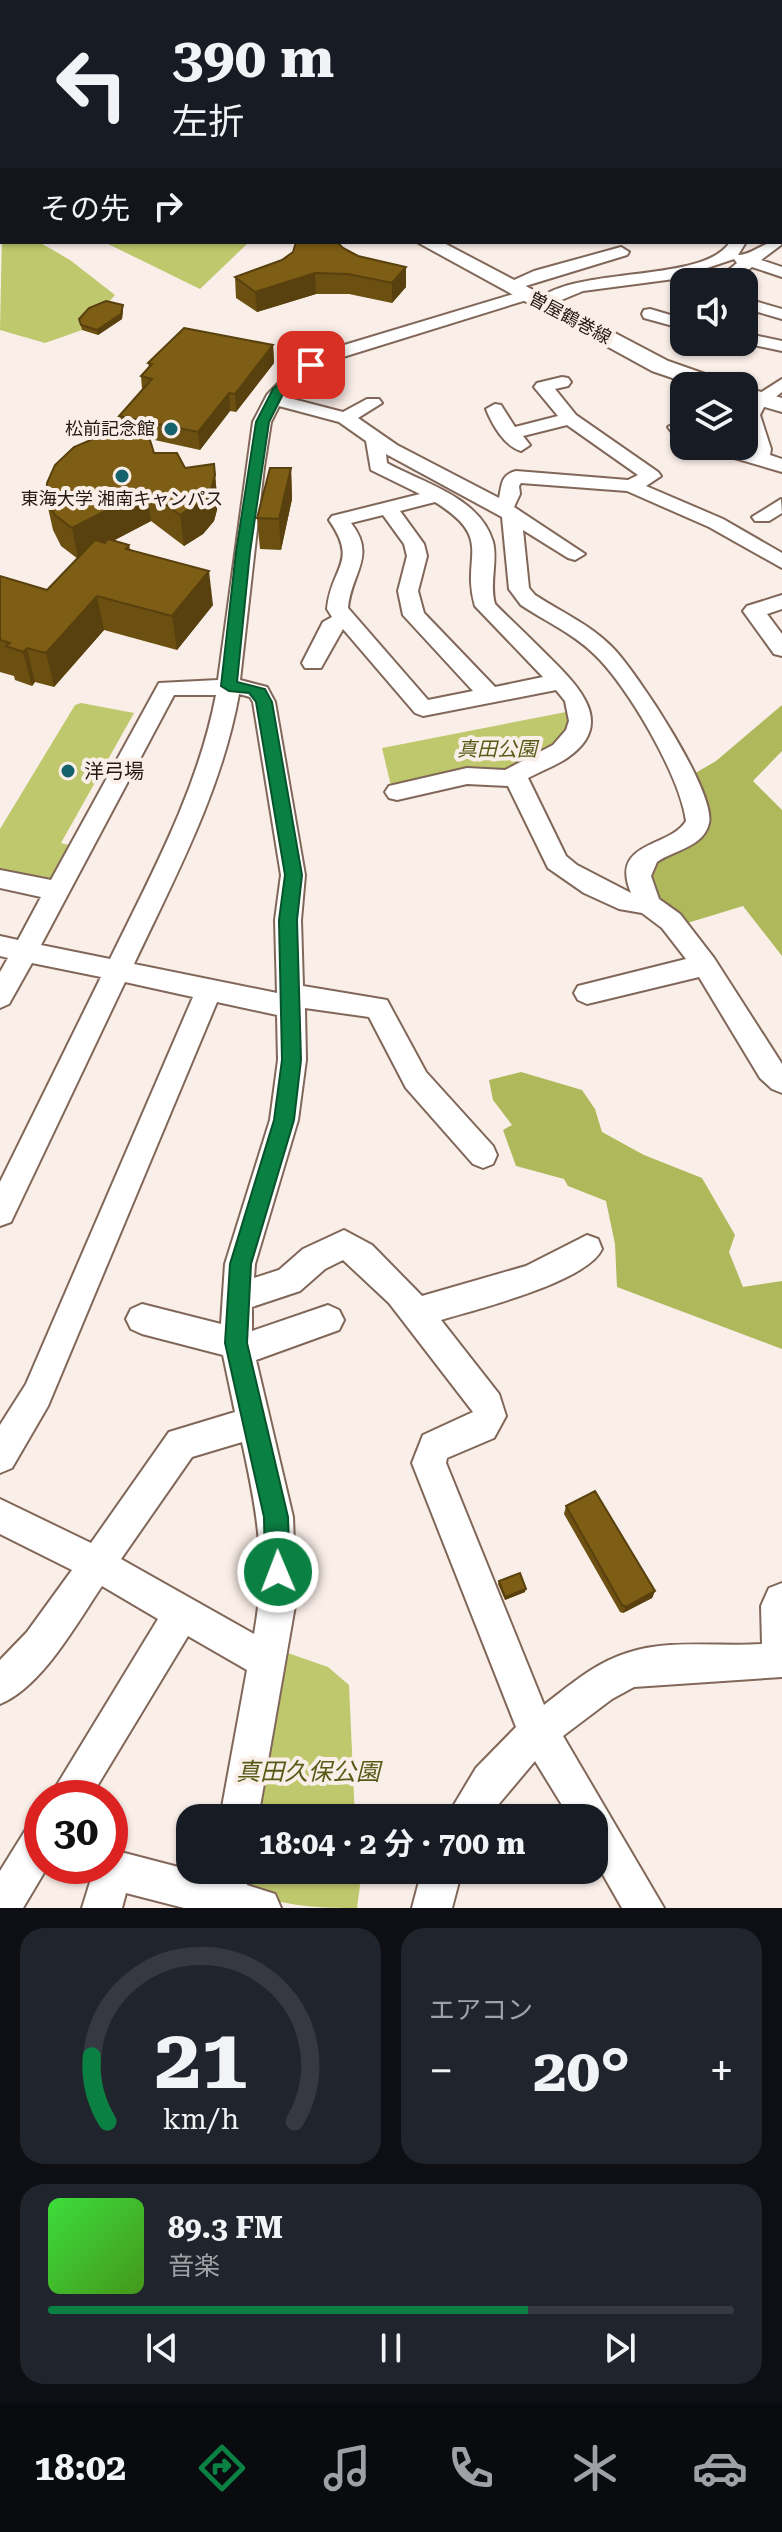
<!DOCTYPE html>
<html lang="ja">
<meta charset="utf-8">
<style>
:root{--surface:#171b24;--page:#20242c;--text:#f1f3f6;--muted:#9ea1a6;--line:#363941;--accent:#0b8043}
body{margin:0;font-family:"Roboto Serif","Noto Sans JP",serif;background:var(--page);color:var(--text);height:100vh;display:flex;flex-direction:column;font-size:30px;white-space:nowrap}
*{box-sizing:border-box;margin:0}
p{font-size:26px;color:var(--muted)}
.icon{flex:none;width:44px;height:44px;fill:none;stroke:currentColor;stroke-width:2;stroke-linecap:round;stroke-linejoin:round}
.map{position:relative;height:1908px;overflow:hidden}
.side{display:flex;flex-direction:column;gap:20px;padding:20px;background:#0d0f14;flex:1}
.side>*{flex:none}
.hud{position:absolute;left:0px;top:0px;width:782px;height:244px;box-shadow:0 2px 6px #0004;background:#171b24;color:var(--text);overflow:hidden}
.controls{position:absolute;left:670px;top:268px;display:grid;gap:16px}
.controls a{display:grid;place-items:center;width:88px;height:88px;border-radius:16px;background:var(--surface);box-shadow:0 2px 6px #0004;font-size:40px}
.speed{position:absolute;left:24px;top:1780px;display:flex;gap:16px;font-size:40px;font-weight:700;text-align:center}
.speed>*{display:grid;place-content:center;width:104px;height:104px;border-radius:50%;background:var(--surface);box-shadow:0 2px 6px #0004;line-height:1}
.speed .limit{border:12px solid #d22;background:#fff;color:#111}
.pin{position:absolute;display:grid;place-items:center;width:68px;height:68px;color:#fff;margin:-34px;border-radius:16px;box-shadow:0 4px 12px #0006}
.me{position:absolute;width:88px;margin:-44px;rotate:359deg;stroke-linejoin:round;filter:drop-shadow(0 0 6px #0008)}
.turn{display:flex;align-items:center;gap:28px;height:168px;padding:0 40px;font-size:36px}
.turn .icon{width:104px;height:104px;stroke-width:2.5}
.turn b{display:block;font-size:56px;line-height:68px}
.then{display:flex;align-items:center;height:76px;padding:0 40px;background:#0003;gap:16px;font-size:30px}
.big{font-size:60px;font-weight:700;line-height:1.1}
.side .card{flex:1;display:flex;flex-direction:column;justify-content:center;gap:12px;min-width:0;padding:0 28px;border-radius:24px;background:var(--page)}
.side .dial{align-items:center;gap:0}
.dial svg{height:208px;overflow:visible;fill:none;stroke:var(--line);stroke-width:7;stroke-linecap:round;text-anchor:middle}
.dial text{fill:var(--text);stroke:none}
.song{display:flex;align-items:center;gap:24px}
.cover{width:96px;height:96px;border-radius:12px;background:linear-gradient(135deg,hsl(120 70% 55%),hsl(100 70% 35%))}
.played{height:8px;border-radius:4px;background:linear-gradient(90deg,var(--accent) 70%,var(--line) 70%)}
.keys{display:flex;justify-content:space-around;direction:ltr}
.heat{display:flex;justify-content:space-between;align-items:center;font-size:44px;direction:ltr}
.side .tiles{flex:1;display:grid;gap:20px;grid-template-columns:1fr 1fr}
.card:last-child{grid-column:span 2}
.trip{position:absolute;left:176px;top:1804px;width:432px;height:80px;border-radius:24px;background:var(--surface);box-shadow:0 2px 6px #0004;font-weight:700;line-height:80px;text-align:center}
.menu{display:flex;height:128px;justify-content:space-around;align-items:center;background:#090b0e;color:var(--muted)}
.menu .icon{width:56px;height:56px}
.menu .selected{color:var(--accent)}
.menu b{font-size:36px;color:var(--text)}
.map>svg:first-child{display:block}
.green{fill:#bfc86c}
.forest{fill:#afb85b}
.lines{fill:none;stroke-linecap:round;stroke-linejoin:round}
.minor-casing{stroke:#816759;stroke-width:4}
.major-casing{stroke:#816759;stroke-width:4}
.minor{fill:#fff;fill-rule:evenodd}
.major{fill:#fff;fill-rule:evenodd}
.wall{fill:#6c5011}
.shaded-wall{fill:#58410e}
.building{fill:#7e5d14;stroke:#58410e;stroke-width:2}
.route{fill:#0b8043;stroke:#07532c;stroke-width:2}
.poi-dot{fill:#15626d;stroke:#faeee8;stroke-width:3}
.labels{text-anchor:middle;stroke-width:8;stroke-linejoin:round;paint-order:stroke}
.far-street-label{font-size:18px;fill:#231813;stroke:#faeee8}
.far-poi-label{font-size:18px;fill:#231813;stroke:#faeee8;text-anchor:end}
.park-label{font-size:20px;font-style:italic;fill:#565b17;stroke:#faeee8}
.poi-label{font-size:20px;fill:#231813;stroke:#faeee8;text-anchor:start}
.near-park-label{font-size:24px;font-style:italic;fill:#565b17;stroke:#faeee8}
</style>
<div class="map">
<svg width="782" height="1908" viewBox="0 0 782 1908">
<rect width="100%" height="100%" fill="#faeee8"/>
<!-- green -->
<g class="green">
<path d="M2,236V242H39L70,260L115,295C105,308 92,312 80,324L82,330L45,343L0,330Z"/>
<path d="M104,242H249L200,289Z"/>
<path d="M81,703L134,713L61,843L69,845L49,883L0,872V829L75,705Z"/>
<path d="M571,711C574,774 437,783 392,790L382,748Z"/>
<path d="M282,1651L328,1667L349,1685L355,1818H253Z"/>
<path d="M244,1870H362L357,1908C320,1908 281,1907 247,1890Z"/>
</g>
<!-- forest -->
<g class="forest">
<path d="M782,705V751L753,781L782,810V956L743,906L684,924L672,915L649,881C656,857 672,851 694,841L692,775L716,761Z"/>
<path d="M521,1072L582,1090L595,1109L602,1132L644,1155L702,1178L735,1235L729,1252L743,1287L782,1281V1349L617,1287L615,1244L606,1201L568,1186L564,1179L516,1166L503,1130L512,1125L493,1100L489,1080Z"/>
</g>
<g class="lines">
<defs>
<g id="minor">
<path d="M30,0H44L45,2H31Z"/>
<path d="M116,0H137L138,2H117Z"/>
<path d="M210,0H234L235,2H211Z"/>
<path d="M255,0H283L254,2Z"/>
<path d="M312,0H340L341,2H313Z"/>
<path d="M419,0H450L418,2Z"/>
<path d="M642,0H682L641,2Z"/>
<path d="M753,0H782V4L754,2Z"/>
<rect x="0" y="64" width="2" height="8"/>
<rect x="780" y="107" width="2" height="9"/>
<rect x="780" y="176" width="2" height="8"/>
<rect x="780" y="212" width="2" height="10"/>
<path d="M780,239L781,245L761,260L782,267V277L752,267L732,282H714L737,263L734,259L674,279L583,291L542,308L534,303C572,264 703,285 730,242H746L738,255C755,254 760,242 780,242Z"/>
<path d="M621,247L629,252L627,255L509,291L501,286L534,271Z"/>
<path d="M527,290L533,292L535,295L533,298L343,357L303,378L285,397L343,412L367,399H379L382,403L358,418L397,445L499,498C502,486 500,475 516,471L628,480L638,475L567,425L523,436L530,445L521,451C504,446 492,424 486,409L495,404L501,405L515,427L558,416L534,387L537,383L562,377L568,378L571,382L568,386L555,389L576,415L658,472L661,476L646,486L723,519L782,553V568L709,527L627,491L521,483L519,486L520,494L514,507L585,554L575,560L568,558L523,530L529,588L535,595C561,612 591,625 612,647C636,671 716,792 709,823C704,847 674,850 657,862L651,876L659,899L680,914L714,958L782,1064V1093L772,1089L760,1078L699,977L587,1004L578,1000L574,993L578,986L686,959L662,928L642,913L619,909L584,893L548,868L508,786L467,784L397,800L389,798L385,792L389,786L467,768L505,770L553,745L566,730L569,721L565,701L556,690L423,716L415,713L343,629L321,668H305L302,663L323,622L332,617L327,609C331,566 359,563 329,520L332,516L420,494L371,470L366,441L339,422L279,406L271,422L264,467L240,680L267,687L275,702L305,875L301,920L303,986L387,1000L426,1072L493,1146L497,1155L493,1164L483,1168L473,1164L406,1088L369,1017L305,1008L306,1060L298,1120L255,1264L254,1278L279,1270L303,1249L344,1230L372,1245L422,1296L526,1266L587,1235L598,1239L602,1249C587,1282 477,1309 441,1320L499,1394L506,1416L494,1438L447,1458L446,1463L544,1705C570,1685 595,1663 627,1653C668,1639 718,1647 762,1644L761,1606L769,1588L782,1583V1677L634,1687L612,1699L563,1736L664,1908H622L594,1859V1818H570L535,1761L487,1818H446L476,1768L516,1727L412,1463L423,1435L473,1412L389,1303L343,1260L325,1269L300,1291L252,1307V1331L328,1305L339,1310L344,1320L339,1330L256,1360L293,1517L296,1600L258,1818H220L247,1670L188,1636L90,1798H49L158,1619L102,1586C77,1623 42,1687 0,1704V1660L27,1632L72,1570L0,1534V1499L91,1543L169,1432L235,1412L223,1355L142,1334L131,1329L126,1319L131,1309L142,1304L221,1324L225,1264L270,1120L278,1060L277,1015L217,1002L48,1406L12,1468L0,1473V1425L26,1384L193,997L125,982L11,1222L0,1226V1182L101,977L32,963L9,1004L0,1008V972L8,958L0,956V936L18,940L41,897L0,888V870L51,880L159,683L218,680L253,422L267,395L291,370L331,349ZM386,454L502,517L509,589L521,605C545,621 572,633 593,653C627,684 680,776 686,821C670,848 609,841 631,893L577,865L566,856L528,778C541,771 555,766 567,758C620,722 573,681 544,652C528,636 511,620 495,604C489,583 498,562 493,542C480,497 423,483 387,463ZM435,502C496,540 460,555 475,606L543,677L495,687L424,613L418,591L427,556L424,544L400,511ZM383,515L404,544L407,556L398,591L403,615L473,691L428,700L348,608C351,573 377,556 351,523ZM239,694L250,697L253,702L281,875L275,920L277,993L134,964C175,877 222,790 239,694ZM174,695H216C198,789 152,873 110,959L41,945ZM242,1442C257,1510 267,1564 254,1634L121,1559L192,1457Z"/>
<path d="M744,298L782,309V319L744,308Z"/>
<path d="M650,309L684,319V329L644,318L642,314L644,310Z"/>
<path d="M744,333L782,341V351L740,342H744Z"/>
<path d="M782,379V392L765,405L760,415L771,449L770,455L782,459V472L707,450L705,446L753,449L744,411L752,398Z"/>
<path d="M684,418V431H671L668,427Z"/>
<path d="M781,499L782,513L769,521H755L752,517Z"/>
<path d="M782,595V609L767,614L782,634V656L774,654L743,611L747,606Z"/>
<path d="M42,1821V1866H48L23,1908H0V1871L28,1826Z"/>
<path d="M113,1850L209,1875L210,1870H250L247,1885L275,1894L281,1908H184L126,1893L122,1908H82L95,1866H110V1852Z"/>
<path d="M422,1870H462L452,1908H412Z"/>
</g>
<g id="major">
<rect x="379" y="0" width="14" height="2"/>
<path d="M417,242H442L668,361L725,381L728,386H696L652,371Z"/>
<path d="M744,387L782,398V412L744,401Z"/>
</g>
</defs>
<!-- minor casing -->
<use href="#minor" class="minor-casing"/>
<!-- major casing -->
<use href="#major" class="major-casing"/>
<!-- minor -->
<use href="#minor" class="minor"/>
<!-- major -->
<use href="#major" class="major"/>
</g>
<!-- wall -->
<g class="wall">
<path d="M343,248L406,287L392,303L349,294H316L257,312L236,298L235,277Z"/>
<path d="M123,310L122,319L98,335L82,330L79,319Z"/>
<path d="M273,345L274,363L236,412L230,411L200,450L150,439L154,453L185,468L214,464L218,506L214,521L203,534L184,546L151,521L113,541L129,545L130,549L213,605L177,650L104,630L54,687L35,682L32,686L15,680L14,676L0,672V576L47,590L78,559L61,546L53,530L46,499L121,428L119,416L142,389L141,376L149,367L148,363Z"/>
<path d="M291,468L292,499L281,550L260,549L257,518Z"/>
<path d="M566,1506L655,1591L652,1598L623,1613L620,1612L564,1514Z"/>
<path d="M499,1581L525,1592L505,1600L498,1584Z"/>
</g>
<!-- shaded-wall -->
<g class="shaded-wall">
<path d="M406,267V287L392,303V283Z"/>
<path d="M315,273L316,294L257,312L255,292Z"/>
<path d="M123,305V310L122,319L98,335L97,330Z"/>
<path d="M273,345L274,363L236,412L235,394Z"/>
<path d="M229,393L230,411L200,450L198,432Z"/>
<path d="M291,468L292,499L281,550L279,519Z"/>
<path d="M215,475L218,506L214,521L203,534L184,546L180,515Z"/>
<path d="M146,490L151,521L78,559L72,528Z"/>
<path d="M209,571L213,605L177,650L172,616Z"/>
<path d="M97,596L104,630L54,687L46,653Z"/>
<path d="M27,648L35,682L32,686L23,652Z"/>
<path d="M526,1589L525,1592L505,1600V1597Z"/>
<path d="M655,1591L652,1598L623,1613L626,1607Z"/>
</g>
<!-- building -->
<g class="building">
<path d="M296,242H337L343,248L358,256L406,267L392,283L348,274L315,273L255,292L235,277L282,260L293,252Z"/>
<path d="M106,301L123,305L121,314L97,330L81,325L79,319L89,308Z"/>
<path d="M184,328L273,345L235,394L229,393L198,432L119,416L152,379L141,376L152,364L148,363Z"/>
<path d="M145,424L154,453H177L185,468L214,464L215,475L211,490L199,503L180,515L146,490L72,528L55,515L46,499L47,483L55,465L74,447L119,428Z"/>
<path d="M270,468H291L279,519L257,518Z"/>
<path d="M108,539L129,545L126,549L209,571L172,616L97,596L46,653L27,648L23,652L6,646L10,643L0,640V576L47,590L95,540L105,543Z"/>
<path d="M595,1491L655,1591L626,1607L622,1605L566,1506Z"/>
<path d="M520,1573L526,1589L505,1597L499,1581Z"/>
</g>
<!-- route -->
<path class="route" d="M306,363L317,365L283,394L269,422L250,552L237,682L265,689L272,702L302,875L297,920L301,1060L294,1120L251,1264L247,1343L288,1517L290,1572L286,1581L278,1585L269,1581L265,1572L264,1517L225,1343L230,1264L274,1120L282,1060L279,920L285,875L256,702L249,693L229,691L221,686L236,552L256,422L273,389Z"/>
<!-- markers -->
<g class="poi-dot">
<circle cx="171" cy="429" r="8"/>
<circle cx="122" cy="476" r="8"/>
<circle cx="68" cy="771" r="8"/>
</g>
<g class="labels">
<!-- far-street labels -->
<g class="far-street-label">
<text transform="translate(570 318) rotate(28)" y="6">曽屋鶴巻線</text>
</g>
<!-- far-poi labels -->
<g class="far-poi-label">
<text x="155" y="435">松前記念館</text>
<text x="122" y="505" text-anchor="middle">東海大学 湘南キャンパス</text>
</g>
<!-- park labels -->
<g class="park-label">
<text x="497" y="756">真田公園</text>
</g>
<!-- poi labels -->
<g class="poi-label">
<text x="84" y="778">洋弓場</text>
</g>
<!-- near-park labels -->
<g class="near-park-label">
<text x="308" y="1780">真田久保公園</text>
</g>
</g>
</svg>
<div class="controls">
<a><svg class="icon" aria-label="sound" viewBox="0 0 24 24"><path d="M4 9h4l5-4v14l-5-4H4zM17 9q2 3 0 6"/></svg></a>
<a><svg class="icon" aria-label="layers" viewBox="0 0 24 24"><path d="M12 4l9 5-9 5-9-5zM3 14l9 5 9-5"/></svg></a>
</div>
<div class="speed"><div class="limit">30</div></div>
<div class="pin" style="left:311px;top:365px;background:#d93025"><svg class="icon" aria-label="arrive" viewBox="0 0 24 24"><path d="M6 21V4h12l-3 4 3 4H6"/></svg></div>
<svg class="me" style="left:278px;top:1572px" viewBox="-20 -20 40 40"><circle r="17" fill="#0b8043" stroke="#fff" stroke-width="3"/><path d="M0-11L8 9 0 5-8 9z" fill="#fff"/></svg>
<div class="trip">18:04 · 2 分 · 700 m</div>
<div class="hud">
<div class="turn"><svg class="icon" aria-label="left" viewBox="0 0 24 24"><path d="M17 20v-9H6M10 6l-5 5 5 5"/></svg><div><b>390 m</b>左折</div></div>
<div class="then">その先<svg class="icon" aria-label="right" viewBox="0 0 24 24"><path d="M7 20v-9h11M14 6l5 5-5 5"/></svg></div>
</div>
</div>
<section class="side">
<div class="tiles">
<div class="card dial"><svg viewBox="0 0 100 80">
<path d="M14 69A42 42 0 1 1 86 69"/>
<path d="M14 69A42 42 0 0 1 8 44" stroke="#0b8043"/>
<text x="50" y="56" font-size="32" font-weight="700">21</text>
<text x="50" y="72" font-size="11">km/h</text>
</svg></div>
<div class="card"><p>エアコン</p>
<div class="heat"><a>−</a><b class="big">20°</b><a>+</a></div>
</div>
<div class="card">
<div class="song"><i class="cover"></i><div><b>89.3 FM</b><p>音楽</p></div></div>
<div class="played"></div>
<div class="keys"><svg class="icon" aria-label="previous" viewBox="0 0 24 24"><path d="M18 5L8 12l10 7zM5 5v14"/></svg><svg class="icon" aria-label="pause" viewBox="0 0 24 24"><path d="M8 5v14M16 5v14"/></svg><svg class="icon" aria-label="next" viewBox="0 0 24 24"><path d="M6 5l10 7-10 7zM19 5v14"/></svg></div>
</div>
</div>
</section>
<nav class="menu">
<b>18:02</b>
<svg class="icon selected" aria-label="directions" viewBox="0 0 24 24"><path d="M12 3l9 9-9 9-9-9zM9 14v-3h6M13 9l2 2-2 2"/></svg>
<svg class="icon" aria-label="music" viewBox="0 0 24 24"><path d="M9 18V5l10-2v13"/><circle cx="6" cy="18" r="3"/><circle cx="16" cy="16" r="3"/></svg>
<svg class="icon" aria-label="phone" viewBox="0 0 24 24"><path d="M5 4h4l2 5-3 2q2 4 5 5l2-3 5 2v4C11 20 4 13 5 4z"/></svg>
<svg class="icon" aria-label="climate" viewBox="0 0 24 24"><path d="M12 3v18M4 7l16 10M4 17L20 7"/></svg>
<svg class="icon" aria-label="car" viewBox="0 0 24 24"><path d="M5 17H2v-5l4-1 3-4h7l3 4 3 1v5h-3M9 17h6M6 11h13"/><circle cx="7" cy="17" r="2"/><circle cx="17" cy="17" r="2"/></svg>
</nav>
